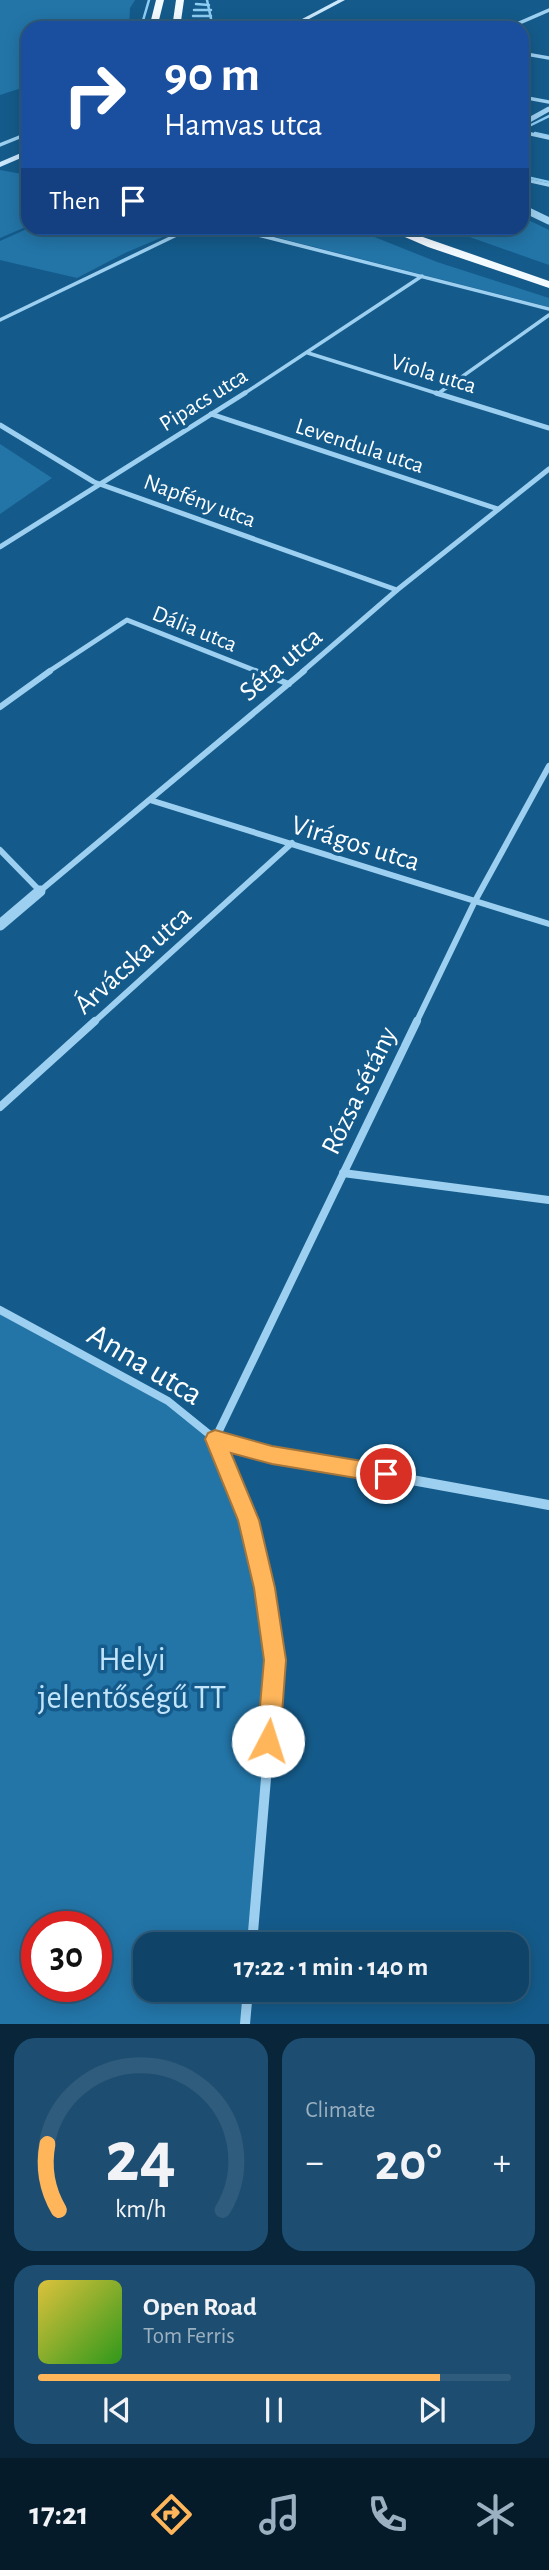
<!DOCTYPE html>
<meta charset="utf-8">
<style>
:root{--surface:#0f4468;--page:#1d4e71;--text:#f1f3f6;--muted:#9bb0c0;--line:#2f5c7c;--accent:#ffb65b}
body{margin:0;font-family:"Alegreya Sans",sans-serif;background:var(--page);color:var(--text);height:100vh;display:flex;flex-direction:column;font-size:26px;white-space:nowrap}
*{box-sizing:border-box;margin:0}
p{font-size:23px;color:var(--muted)}
.icon{flex:none;width:38px;height:38px;fill:none;stroke:currentColor;stroke-width:2;stroke-linecap:round;stroke-linejoin:round}
.map{position:relative;height:2024px;overflow:hidden}
.drawer{display:flex;flex-direction:column;gap:14px;padding:14px;background:#082539;flex:1}
.drawer>*{flex:none}
.top-card{position:absolute;left:21px;top:21px;width:508px;height:214px;border-radius:21px;box-shadow:0 4px 18px #0003,0 0 0 2px var(--line);background:#1a4fa0;color:#fff;overflow:hidden}
.speed{position:absolute;left:21px;top:1911px;display:flex;gap:14px;font-size:35px;font-weight:700;text-align:center}
.speed>*{display:grid;place-content:center;width:91px;height:91px;border-radius:50%;background:var(--surface);box-shadow:0 4px 18px #0003,0 0 0 2px var(--line);line-height:1}
.speed .limit{border:10px solid #d22;background:#fff;color:#111}
.pin{position:absolute;display:grid;place-items:center;width:60px;height:60px;color:#fff;margin:-30px;border:4px solid #fff;border-radius:50%;box-shadow:0 2px 7px #0007}
.me{position:absolute;width:77px;margin:-38px;rotate:5deg;stroke-linejoin:round;filter:drop-shadow(0 0 5px #0008)}
.turn{display:flex;align-items:center;gap:24px;height:147px;padding:0 28px;font-size:32px}
.turn .icon{width:91px;height:91px;stroke-width:2.5}
.turn b{display:block;font-size:49px;line-height:60px}
.then{display:flex;align-items:center;height:66px;padding:0 28px;background:#0003;gap:14px;font-size:26px}
.big{font-size:52px;font-weight:600;line-height:1.1}
.drawer .tile{flex:1;display:flex;flex-direction:column;justify-content:center;gap:10px;min-width:0;padding:0 24px;border-radius:21px;background:var(--page)}
.drawer .dial{align-items:center;gap:0}
.dial svg{height:182px;overflow:visible;fill:none;stroke:var(--line);stroke-width:7;stroke-linecap:round;text-anchor:middle}
.dial text{fill:var(--text);stroke:none}
.song{display:flex;align-items:center;gap:21px}
.cover{width:84px;height:84px;border-radius:10px;background:linear-gradient(135deg,hsl(50 70% 55%),hsl(110 70% 35%))}
.played{height:7px;border-radius:4px;background:linear-gradient(90deg,var(--accent) 85%,var(--line) 85%)}
.keys{display:flex;justify-content:space-around;direction:ltr}
.heat{display:flex;justify-content:space-between;align-items:center;font-size:38px;direction:ltr}
.drawer .tiles{flex:1;display:grid;gap:14px;grid-template-columns:1fr 1fr}
.tile:last-child{grid-column:span 2}
.trip{position:absolute;left:133px;top:1932px;width:396px;height:70px;border-radius:21px;background:var(--surface);box-shadow:0 4px 18px #0003,0 0 0 2px var(--line);font-weight:600;line-height:70px;text-align:center}
.dock{display:flex;height:112px;justify-content:space-around;align-items:center;background:#061b2a;color:var(--muted)}
.dock .icon{width:49px;height:49px}
.dock .selected{color:var(--accent)}
.dock b{font-size:32px;color:var(--text)}
.map>svg:first-child{display:block}
.green{fill:#2375a8;fill-rule:evenodd}
.lines{fill:none;stroke-linecap:round;stroke-linejoin:round}
.stream{stroke:#8ecdf3;stroke-width:2.5}
.minor-far4{stroke:#9ccff0;stroke-width:3.5}
.minor-far3{stroke:#9ccff0;stroke-width:5}
.minor-far2{stroke:#9ccff0;stroke-width:6}
.minor-far1{stroke:#9ccff0;stroke-width:8}
.minor{stroke:#9ccff0;stroke-width:10}
.tertiary-far2{stroke:#9ccff0;stroke-width:5}
.tertiary-far1{stroke:#9ccff0;stroke-width:7}
.tertiary{stroke:#9ccff0;stroke-width:11}
.secondary{fill:#cae7fb;fill-rule:evenodd}
.trunk{fill:#f2f9ff;fill-rule:evenodd}
.route{fill:#ffb65b;stroke:#a6763b;stroke-width:2}
.labels{text-anchor:middle;stroke-width:7;stroke-linejoin:round;paint-order:stroke}
.far-street-label{font-size:23px;fill:#fff;stroke:#145b8b}
.street-label{font-size:28px;fill:#fff;stroke:#145b8b}
.near-street-label{font-size:33px;fill:#fff;stroke:#145b8b}
.near-park-label{font-size:33px;fill:#c3e5fb;stroke:#145b8b}
</style>
<div class="map">
<svg width="549" height="2024" viewBox="0 0 549 2024">
<rect width="100%" height="100%" fill="#145b8b"/>
<!-- green -->
<g class="green">
<path d="M0,0H135L130,8L129,28H28V86L0,95Z"/>
<path d="M0,170L22,174L19,183L28,187V226L0,238Z"/>
<path d="M522,217L549,230V265L444,228H522Z"/>
<path d="M29,228H184L125,253L77,278L0,260V241Z"/>
<path d="M240,228H352L437,262L549,298V307Z"/>
<path d="M0,444L52,478L0,514Z"/>
<path d="M0,1310L168,1401L215,1439L248,1520L276,1660L252,1944H145V1990H248L245,2024H0ZM37,1927H96V1986H37Z"/>
</g>
<g class="lines">
<!-- stream -->
<g class="stream">
<path d="M207,0L213,28"/>
<path d="M196,4L209,5"/>
<path d="M194,10H211"/>
<path d="M193,16H211"/>
<path d="M192,22H212"/>
<path d="M142,24L149,0"/>
<path d="M523,129L549,116"/>
<path d="M535,133L549,136"/>
<path d="M522,176L549,182"/>
</g>
<!-- minor-far4 -->
<g class="minor-far4">
<path d="M508,28L549,10"/>
<path d="M526,54L549,58"/>
<path d="M522,97L549,102"/>
<path d="M522,132L549,138"/>
<path d="M0,145L27,134"/>
<path d="M522,179L549,185"/>
<path d="M231,228L549,309"/>
<path d="M0,320L191,228"/>
<path d="M308,353L442,395"/>
<path d="M439,393L549,315"/>
<path d="M242,395L422,276"/>
</g>
<!-- minor-far3 -->
<g class="minor-far3">
<path d="M436,393L549,428"/>
<path d="M211,414L498,509"/>
<path d="M0,425L94,482L397,590"/>
<path d="M0,547L245,393"/>
<path d="M48,672L127,620L259,672"/>
<path d="M302,672L397,590L549,469"/>
</g>
<!-- minor-far2 -->
<g class="minor-far2">
<path d="M255,671L289,684"/>
<path d="M0,707L50,671"/>
<path d="M150,800L549,924"/>
<path d="M0,850L40,891L304,671"/>
<path d="M93,1023L292,843"/>
<path d="M416,1023L475,901L549,766"/>
</g>
<!-- minor-far1 -->
<g class="minor-far1">
<path d="M0,1107L95,1021"/>
<path d="M343,1173L549,1200"/>
<path d="M0,1310L168,1401L215,1439L226,1466"/>
<path d="M333,1466L215,1439L417,1021"/>
</g>
<!-- minor -->
<g class="minor">
<path d="M225,1464L248,1520L265,1588L276,1660L252,1944"/>
<path d="M324,1464L549,1505"/>
<path d="M245,2024L248,1990"/>
</g>
<!-- tertiary-far2 -->
<path class="tertiary-far2" d="M522,124L549,109"/>
<!-- tertiary-far1 -->
<path class="tertiary-far1" d="M522,208L549,221"/>
<!-- tertiary -->
<path class="tertiary" d="M0,925L40,891"/>
<!-- secondary -->
<g class="secondary">
<path d="M338,0H345L292,28H285Z"/>
<path d="M28,150V155L0,167V162Z"/>
</g>
<!-- trunk -->
<g class="trunk">
<path d="M156,0H164L157,28H149Z"/>
<path d="M176,0H184L180,28H172Z"/>
<path d="M384,228H397L549,281V288L428,247Z"/>
</g>
</g>
<!-- route -->
<path class="route" d="M215,1430L272,1446L386,1465L393,1467L396,1474L393,1480L386,1483L272,1464L231,1453L259,1520L275,1588L286,1660L280,1741L277,1749L268,1752L260,1749L257,1741L264,1660L254,1588L238,1520L205,1439L208,1433Z"/>
<g class="labels">
<!-- far-street labels -->
<g class="far-street-label">
<text transform="translate(434 373) rotate(17)" y="8">Viola utca</text>
<text transform="translate(203 399) rotate(-32)" y="8">Pipacs utca</text>
<text transform="translate(360 445) rotate(18)" y="8">Levendula utca</text>
<text transform="translate(200 500) rotate(20)" y="8">Napfény utca</text>
<text transform="translate(195 628) rotate(22)" y="8">Dália utca</text>
</g>
<!-- street labels -->
<g class="street-label">
<text transform="translate(280 663) rotate(-40)" y="10">Séta utca</text>
<text transform="translate(356 842) rotate(17)" y="10">Virágos utca</text>
<text transform="translate(132 959) rotate(-42)" y="10">Árvácska utca</text>
<text transform="translate(358 1090) rotate(-64)" y="10">Rózsa sétány</text>
</g>
<!-- near-street labels -->
<g class="near-street-label">
<text transform="translate(146 1363) rotate(31)" y="12">Anna utca</text>
</g>
<!-- near-park labels -->
<g class="near-park-label">
<text x="132" y="1670">Helyi<tspan x="132" dy="38">jelentőségű TT</tspan></text>
</g>
</g>
</svg>
<div class="speed"><div class="limit">30</div></div>
<div class="pin" style="left:386px;top:1474px;background:#d93025"><svg class="icon" aria-label="arrive" viewBox="0 0 24 24"><path d="M6 21V4h12l-3 4 3 4H6"/></svg></div>
<svg class="me" style="left:268px;top:1741px" viewBox="-20 -20 40 40"><circle r="19" fill="#fff"/><path d="M0-13L10 11 0 6-10 11z" fill="#ffb65b"/></svg>
<div class="trip">17:22 · 1 min · 140 m</div>
<div class="top-card">
<div class="turn"><svg class="icon" aria-label="right" viewBox="0 0 24 24"><path d="M7 20v-9h11M14 6l5 5-5 5"/></svg><div><b>90 m</b>Hamvas utca</div></div>
<div class="then">Then<svg class="icon" aria-label="arrive" viewBox="0 0 24 24"><path d="M6 21V4h12l-3 4 3 4H6"/></svg></div>
</div>
</div>
<section class="drawer">
<div class="tiles">
<div class="tile dial"><svg viewBox="0 0 100 80">
<path d="M14 69A42 42 0 1 1 86 69"/>
<path d="M14 69A42 42 0 0 1 9 40" stroke="#ffb65b"/>
<text x="50" y="56" font-size="32" font-weight="700">24</text>
<text x="50" y="72" font-size="11">km/h</text>
</svg></div>
<div class="tile"><p>Climate</p>
<div class="heat"><a>−</a><b class="big">20°</b><a>+</a></div>
</div>
<div class="tile">
<div class="song"><i class="cover"></i><div><b>Open Road</b><p>Tom Ferris</p></div></div>
<div class="played"></div>
<div class="keys"><svg class="icon" aria-label="previous" viewBox="0 0 24 24"><path d="M18 5L8 12l10 7zM5 5v14"/></svg><svg class="icon" aria-label="pause" viewBox="0 0 24 24"><path d="M8 5v14M16 5v14"/></svg><svg class="icon" aria-label="next" viewBox="0 0 24 24"><path d="M6 5l10 7-10 7zM19 5v14"/></svg></div>
</div>
</div>
</section>
<nav class="dock">
<b>17:21</b>
<svg class="icon selected" aria-label="directions" viewBox="0 0 24 24"><path d="M12 3l9 9-9 9-9-9zM9 14v-3h6M13 9l2 2-2 2"/></svg>
<svg class="icon" aria-label="music" viewBox="0 0 24 24"><path d="M9 18V5l10-2v13"/><circle cx="6" cy="18" r="3"/><circle cx="16" cy="16" r="3"/></svg>
<svg class="icon" aria-label="phone" viewBox="0 0 24 24"><path d="M5 4h4l2 5-3 2q2 4 5 5l2-3 5 2v4C11 20 4 13 5 4z"/></svg>
<svg class="icon" aria-label="climate" viewBox="0 0 24 24"><path d="M12 3v18M4 7l16 10M4 17L20 7"/></svg>
</nav>
